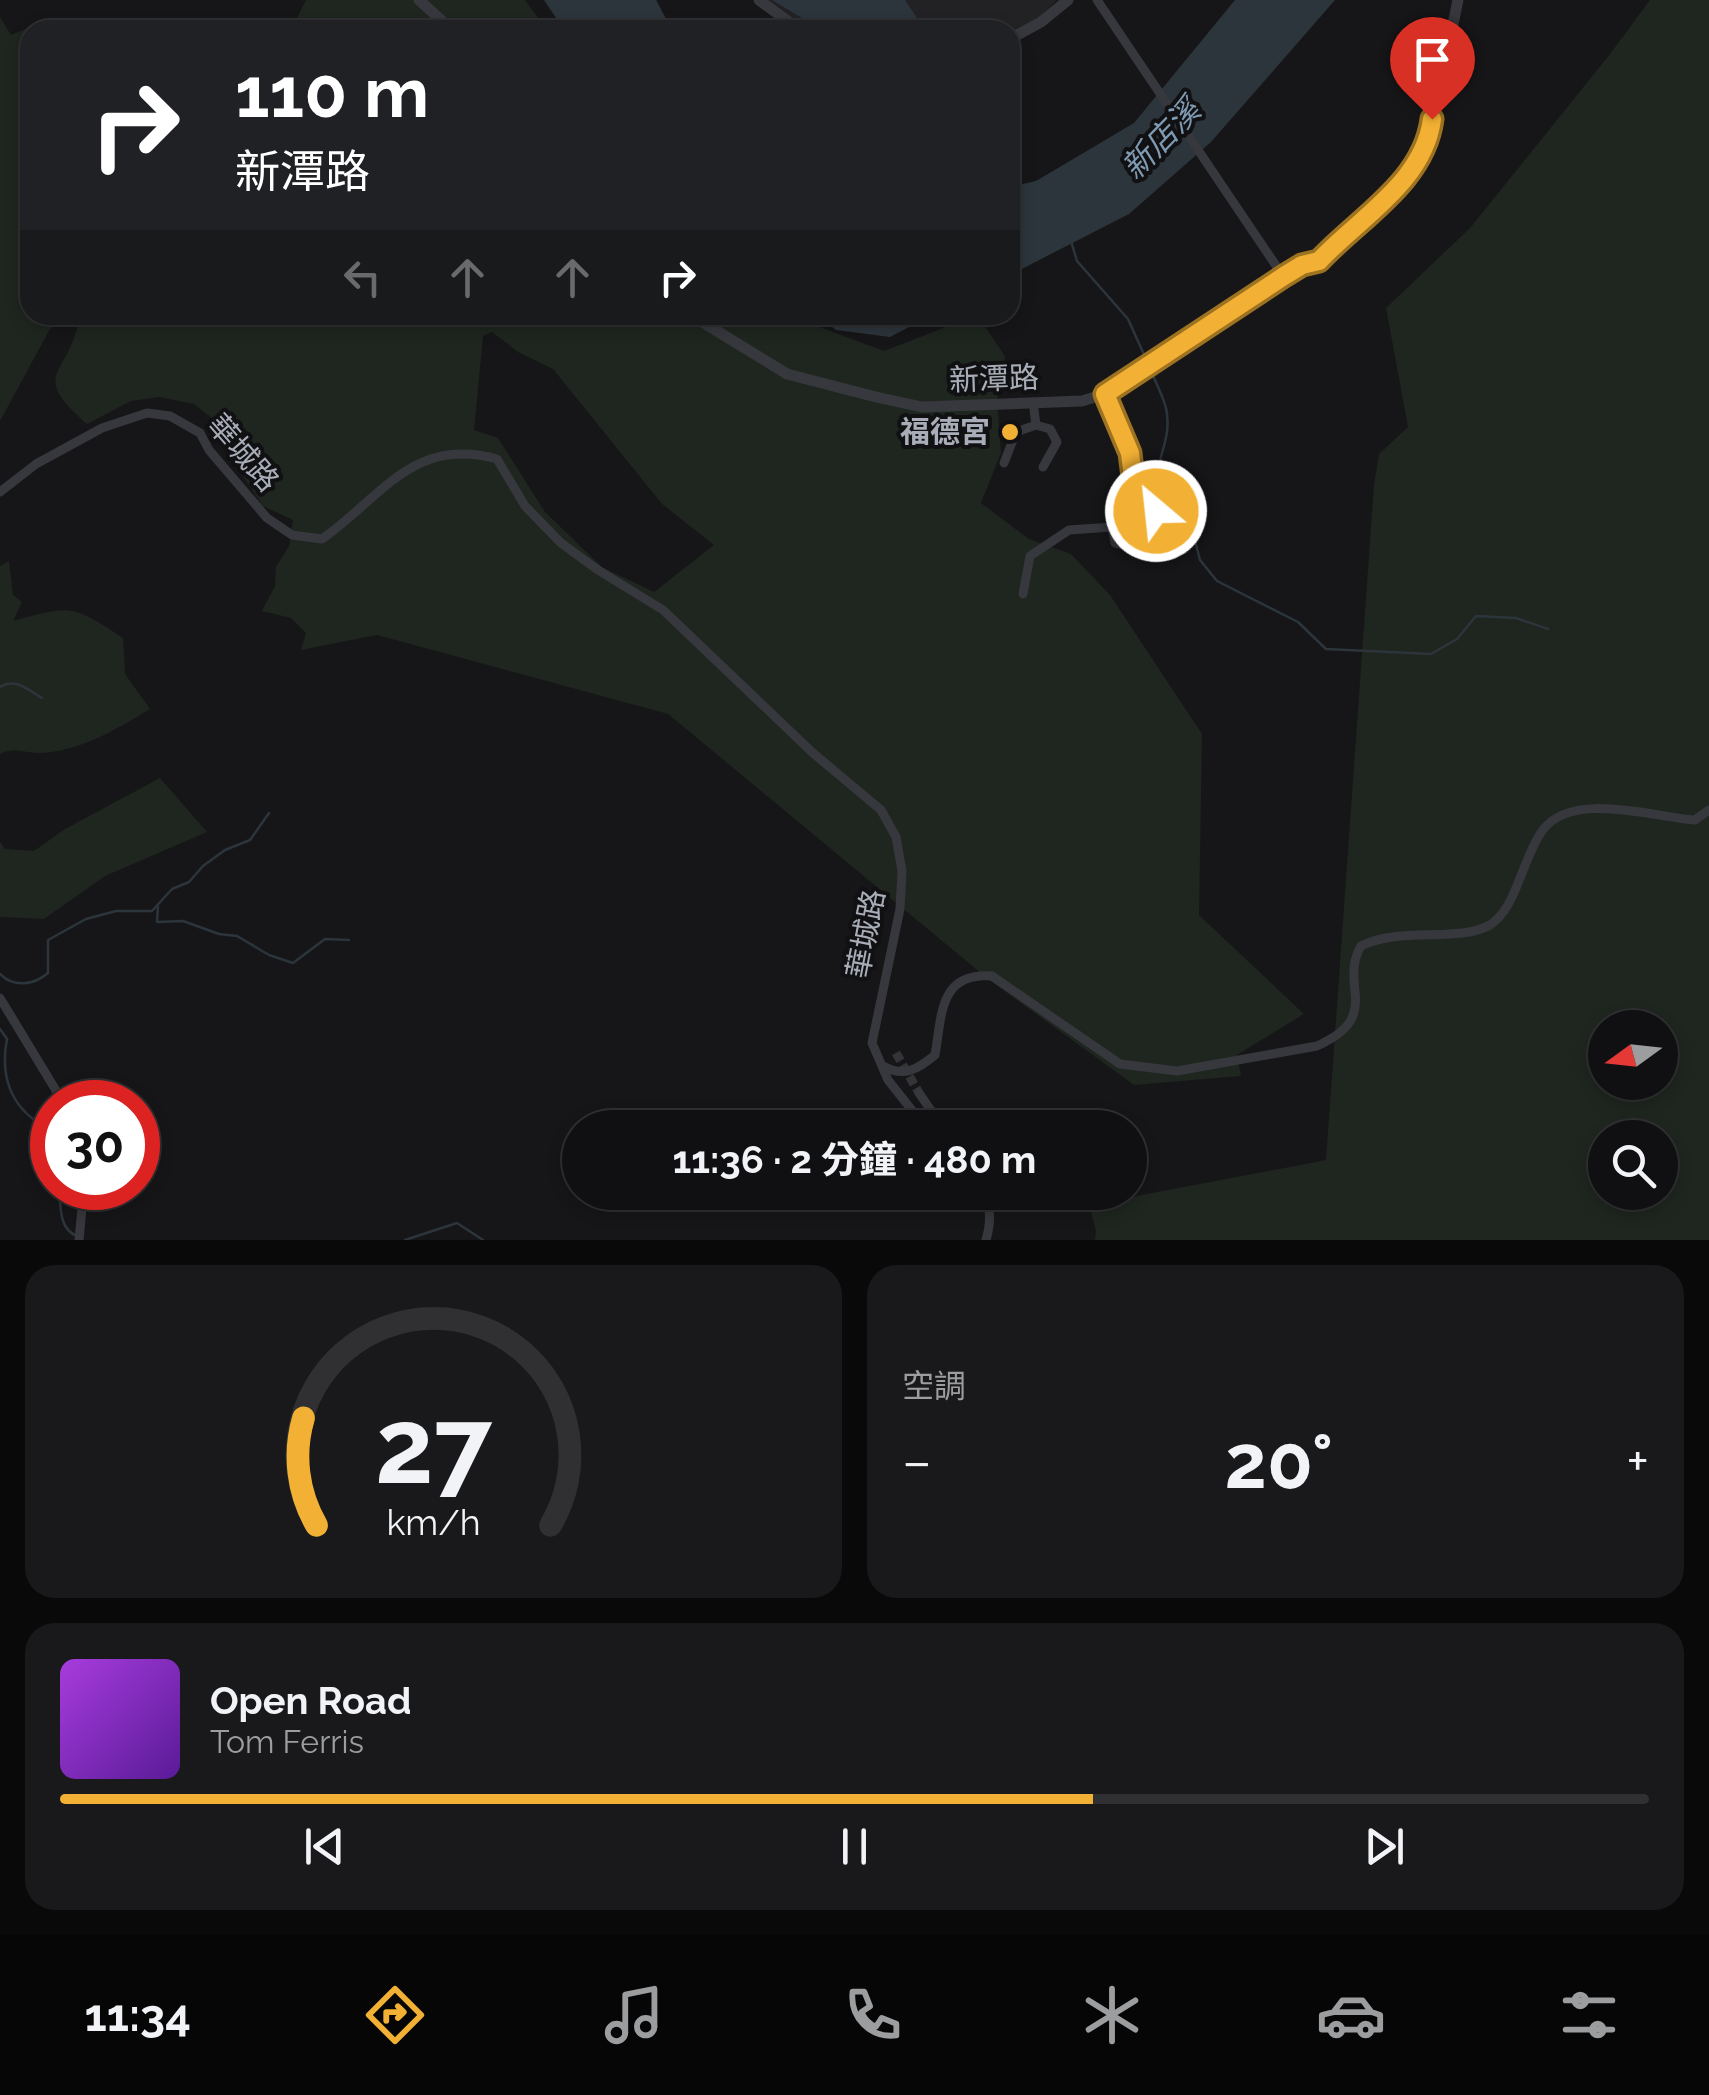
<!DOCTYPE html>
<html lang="zh-TW">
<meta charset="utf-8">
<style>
:root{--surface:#101012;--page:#19191b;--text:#f1f3f6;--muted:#9c9d9f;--line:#303032;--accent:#f2b134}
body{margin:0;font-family:Raleway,"Noto Sans TC",sans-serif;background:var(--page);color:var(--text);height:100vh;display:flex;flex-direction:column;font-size:38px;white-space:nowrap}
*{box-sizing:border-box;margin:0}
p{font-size:32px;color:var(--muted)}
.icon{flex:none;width:55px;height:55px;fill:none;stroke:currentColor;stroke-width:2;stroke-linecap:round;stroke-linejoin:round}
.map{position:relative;height:1240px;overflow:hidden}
.sheet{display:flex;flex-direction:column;gap:25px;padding:25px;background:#09090a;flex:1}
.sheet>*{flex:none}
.hud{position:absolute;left:20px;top:20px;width:1000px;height:305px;border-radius:30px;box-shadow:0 5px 15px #0003,0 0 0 2px var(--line);background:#202124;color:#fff;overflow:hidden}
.needle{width:65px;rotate:255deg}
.buttons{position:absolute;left:1588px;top:1010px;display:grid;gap:20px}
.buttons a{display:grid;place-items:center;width:90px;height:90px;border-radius:50%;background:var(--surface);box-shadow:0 5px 15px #0003,0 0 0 2px var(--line);font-size:50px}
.speed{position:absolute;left:30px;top:1080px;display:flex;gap:20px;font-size:50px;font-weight:700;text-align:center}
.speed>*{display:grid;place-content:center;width:130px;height:130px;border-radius:50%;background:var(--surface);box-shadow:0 5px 15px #0003,0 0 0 2px var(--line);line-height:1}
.speed .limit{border:15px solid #d22;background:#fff;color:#111}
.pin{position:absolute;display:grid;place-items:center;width:85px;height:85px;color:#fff;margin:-102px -42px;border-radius:50% 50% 50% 0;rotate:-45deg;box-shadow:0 0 10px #0007}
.pin .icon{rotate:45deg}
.me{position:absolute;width:110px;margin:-55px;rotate:332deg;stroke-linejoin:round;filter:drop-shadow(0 0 8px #0008)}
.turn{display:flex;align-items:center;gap:35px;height:210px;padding:0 50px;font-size:45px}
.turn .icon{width:130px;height:130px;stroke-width:2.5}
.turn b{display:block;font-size:70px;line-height:85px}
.lanes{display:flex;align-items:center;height:95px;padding:0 50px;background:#0003;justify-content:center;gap:50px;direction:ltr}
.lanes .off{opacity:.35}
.big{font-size:75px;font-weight:700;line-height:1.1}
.sheet .card{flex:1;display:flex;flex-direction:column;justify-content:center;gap:15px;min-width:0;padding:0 35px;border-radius:30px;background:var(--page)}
.sheet .dial{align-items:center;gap:0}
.dial svg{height:260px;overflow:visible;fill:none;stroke:var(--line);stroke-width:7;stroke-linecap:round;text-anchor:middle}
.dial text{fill:var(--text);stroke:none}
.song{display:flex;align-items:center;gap:30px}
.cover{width:120px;height:120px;border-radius:15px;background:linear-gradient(135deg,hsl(280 70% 55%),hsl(270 70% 35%))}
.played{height:10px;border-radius:5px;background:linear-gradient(90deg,var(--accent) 65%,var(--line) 65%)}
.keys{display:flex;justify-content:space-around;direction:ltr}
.heat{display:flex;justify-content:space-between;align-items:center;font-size:55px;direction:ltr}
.sheet .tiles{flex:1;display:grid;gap:25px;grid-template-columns:1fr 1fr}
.card:last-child{grid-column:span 2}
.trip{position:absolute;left:562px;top:1110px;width:585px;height:100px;border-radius:50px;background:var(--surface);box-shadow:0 5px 15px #0003,0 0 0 2px var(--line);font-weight:700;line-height:100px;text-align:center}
.tabs{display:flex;height:160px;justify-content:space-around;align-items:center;background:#060607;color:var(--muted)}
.tabs .icon{width:70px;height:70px}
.tabs .current{color:var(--accent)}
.tabs b{font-size:45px;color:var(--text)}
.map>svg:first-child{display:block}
.built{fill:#222225}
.green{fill:#1e261f;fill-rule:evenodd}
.water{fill:#2c353c}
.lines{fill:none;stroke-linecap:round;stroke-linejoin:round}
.stream{stroke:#2c353c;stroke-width:2.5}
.minor-tunnel{stroke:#333438;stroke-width:9;stroke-dasharray:9 4.5;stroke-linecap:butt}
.minor{stroke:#37383d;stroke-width:9}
.tertiary{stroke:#37383d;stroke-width:11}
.route-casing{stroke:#9d7322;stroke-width:25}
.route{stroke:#f2b134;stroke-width:18}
.poi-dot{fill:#f2b134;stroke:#111113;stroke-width:4}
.labels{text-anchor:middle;stroke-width:8;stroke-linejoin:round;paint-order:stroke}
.street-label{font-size:30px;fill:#a8adb8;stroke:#111113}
.poi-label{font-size:30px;font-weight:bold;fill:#a8adb8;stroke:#111113;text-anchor:end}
.water-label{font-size:32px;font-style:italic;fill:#7f9bb3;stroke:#111113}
</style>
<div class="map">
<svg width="1709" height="1240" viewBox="0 0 1709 1240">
<rect width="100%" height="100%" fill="#161618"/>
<!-- built -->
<path class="built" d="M768,0H1057L1039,17L1010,35V30H810Z"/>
<!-- green -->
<g class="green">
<path d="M306,0H525L547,30H291Z"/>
<path d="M1650,0H1709V1240H1095L1096,1231L1089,1205L1326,1160L1374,485L1379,454L1408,427L1386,308L1470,228L1610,54ZM1605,1028H1660V1082H1605ZM1605,1138H1660V1192H1605Z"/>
<path d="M0,17L11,35L53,18L61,30H30V315H787L884,351L977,315L1005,356L997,401L1001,453L981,503L1029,539L1071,554L1110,595L1202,734L1199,915L1304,1014L1237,1055L1241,1076L1134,1085L988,979L668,714L377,635L301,650L306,633L291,618L262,611L275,586L276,567L289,546L293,520L263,506L228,454L214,420L194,404L160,397L131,401L87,424C30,374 65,378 78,325L68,318L50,329L0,421ZM492,332L518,352L553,369L662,504L714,545L654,592L602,567L545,512L498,438L474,430L483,336Z"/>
<path d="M9,561L13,595L22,602L13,621C72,605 71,604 123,638L125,674L150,709C117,729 79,752 39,753C24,753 14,747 0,754V566Z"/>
<path d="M160,778L207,832L105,876L44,919L0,917V842L5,849L34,851L65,829Z"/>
</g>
<!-- water -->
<g class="water">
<path d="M544,0H656L672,30H564Z"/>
<path d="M772,0H905L925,30H822Z"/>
<path d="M1235,0H1335L1211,142L1129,214L1010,275V187L1036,181L1134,123Z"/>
<path d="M817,315H932L890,337L836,330Z"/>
</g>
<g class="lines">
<!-- stream -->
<g class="stream">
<path d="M1071,241L1077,261L1128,319L1146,359"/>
<path d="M1151,371C1156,383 1163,396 1166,408C1176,455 1133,469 1187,509L1200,560L1217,581L1298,622L1326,649L1431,654L1457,639L1476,616L1516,618L1548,629"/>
<path d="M0,687C15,677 28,690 42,698"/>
<path d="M158,906L157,922L183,921L219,934L237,936L269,955L293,963L325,939L349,940"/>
<path d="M0,974C14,988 34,985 48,973V940L86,919L116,911H152L172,889L189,882L203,866L225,850L250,840L269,813"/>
<path d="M0,1029L7,1039C0,1075 10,1106 42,1125L52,1159"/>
<path d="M59,1188C61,1205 58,1229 77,1236"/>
<path d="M405,1240L457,1223L483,1240"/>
</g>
<!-- minor-tunnel -->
<path class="minor-tunnel" d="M896,1053L919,1093"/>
<!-- minor -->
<g class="minor">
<path d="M1097,0L1283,276"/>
<path d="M1033,402L1036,425L1050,429L1057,442L1043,467"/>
<path d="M1004,463L1016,432L1036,425"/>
<path d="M1133,477L1156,511L1173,528"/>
<path d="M0,492L36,464L102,428L147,413L170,416L200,433L209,450L267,518L292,535L322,539C382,497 413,436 497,459L525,506L561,543L598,570L663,610L813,753L881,810L896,837L902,871L900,909L872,1043L888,1080L926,1128"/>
<path d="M1112,527L1115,543L1128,546"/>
<path d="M1023,594L1030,556L1069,530L1112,527L1113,505L1133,477L1130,453L1105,394"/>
<path d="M0,998L63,1102"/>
<path d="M883,1066C904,1078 918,1069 935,1055C942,1015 939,972 992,976L1120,1064L1177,1071L1317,1046C1384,1016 1338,985 1361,946C1400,926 1458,943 1490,925C1507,914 1515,891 1522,873C1528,859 1533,844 1542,831C1571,790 1653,817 1695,820L1709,810"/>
<path d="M919,1093L943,1128"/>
<path d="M984,1192C991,1209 991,1223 986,1240"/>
<path d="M79,1240L84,1188"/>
</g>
<!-- tertiary -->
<g class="tertiary">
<path d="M419,0L452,30"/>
<path d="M759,0L800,30"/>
<path d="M1010,39L1041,22L1068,0"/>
<path d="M691,315L787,374L876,397L922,407L1082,401L1105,394L1283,276L1302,265L1319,261L1375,210L1420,159L1429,140L1458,0"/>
</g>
</g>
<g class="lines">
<defs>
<path id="route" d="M1156,511L1133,477L1130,453L1105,394L1284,276L1302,265L1319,261C1359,218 1424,182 1432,119"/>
</defs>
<!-- route casing -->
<use href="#route" class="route-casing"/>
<!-- route -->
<use href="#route" class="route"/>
</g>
<!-- markers -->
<circle class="poi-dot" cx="1010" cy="432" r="10"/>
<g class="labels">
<!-- street labels -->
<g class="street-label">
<text transform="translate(994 379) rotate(-2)" y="10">新潭路</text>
<text transform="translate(243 453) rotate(49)" y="10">華城路</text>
<text transform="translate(866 934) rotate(-79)" y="10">華城路</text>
</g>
<!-- poi labels -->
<g class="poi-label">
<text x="990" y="442">福德宮</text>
</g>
<!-- water labels -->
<g class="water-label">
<text transform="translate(1161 139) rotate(-46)" y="11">新店溪</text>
</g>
</g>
</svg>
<div class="buttons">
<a><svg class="needle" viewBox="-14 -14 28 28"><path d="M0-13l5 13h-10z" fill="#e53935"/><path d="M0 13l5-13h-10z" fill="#9c9d9f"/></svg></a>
<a><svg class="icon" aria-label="search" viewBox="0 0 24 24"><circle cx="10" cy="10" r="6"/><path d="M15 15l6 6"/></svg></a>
</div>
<div class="speed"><div class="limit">30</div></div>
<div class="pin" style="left:1432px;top:119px;background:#d93025"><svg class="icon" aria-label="arrive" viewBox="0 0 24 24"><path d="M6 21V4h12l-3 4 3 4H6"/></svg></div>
<svg class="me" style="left:1156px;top:511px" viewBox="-20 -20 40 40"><circle r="17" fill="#f2b134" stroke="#fff" stroke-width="3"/><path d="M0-11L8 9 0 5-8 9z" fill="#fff"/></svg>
<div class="trip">11:36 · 2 分鐘 · 480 m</div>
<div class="hud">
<div class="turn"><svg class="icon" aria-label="right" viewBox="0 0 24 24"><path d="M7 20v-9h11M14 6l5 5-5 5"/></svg><div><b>110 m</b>新潭路</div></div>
<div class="lanes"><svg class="icon off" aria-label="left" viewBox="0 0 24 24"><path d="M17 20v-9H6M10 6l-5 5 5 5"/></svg><svg class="icon off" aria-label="ahead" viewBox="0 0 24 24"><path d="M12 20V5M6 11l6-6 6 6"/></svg><svg class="icon off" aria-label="ahead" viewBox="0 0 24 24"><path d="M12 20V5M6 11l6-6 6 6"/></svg><svg class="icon" aria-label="right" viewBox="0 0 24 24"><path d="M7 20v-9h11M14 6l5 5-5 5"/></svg></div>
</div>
</div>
<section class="sheet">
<div class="tiles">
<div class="card dial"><svg viewBox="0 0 100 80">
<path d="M14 69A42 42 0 1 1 86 69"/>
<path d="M14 69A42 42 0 0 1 10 36" stroke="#f2b134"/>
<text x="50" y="56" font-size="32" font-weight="700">27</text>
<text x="50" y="72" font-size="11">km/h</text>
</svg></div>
<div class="card"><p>空調</p>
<div class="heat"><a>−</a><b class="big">20°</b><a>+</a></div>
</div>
<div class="card">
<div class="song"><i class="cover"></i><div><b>Open Road</b><p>Tom Ferris</p></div></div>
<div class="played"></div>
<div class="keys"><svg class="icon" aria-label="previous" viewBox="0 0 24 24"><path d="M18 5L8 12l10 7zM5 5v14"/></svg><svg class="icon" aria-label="pause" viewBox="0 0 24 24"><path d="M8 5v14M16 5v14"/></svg><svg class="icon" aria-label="next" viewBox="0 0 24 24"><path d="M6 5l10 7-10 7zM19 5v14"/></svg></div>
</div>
</div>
</section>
<nav class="tabs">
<b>11:34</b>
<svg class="icon current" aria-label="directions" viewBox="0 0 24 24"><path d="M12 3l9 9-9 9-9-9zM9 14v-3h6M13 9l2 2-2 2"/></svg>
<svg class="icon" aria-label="music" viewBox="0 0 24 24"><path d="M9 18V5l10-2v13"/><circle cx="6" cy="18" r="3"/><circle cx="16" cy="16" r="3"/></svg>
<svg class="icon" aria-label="phone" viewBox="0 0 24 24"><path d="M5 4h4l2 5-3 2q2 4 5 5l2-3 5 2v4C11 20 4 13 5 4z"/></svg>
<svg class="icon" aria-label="climate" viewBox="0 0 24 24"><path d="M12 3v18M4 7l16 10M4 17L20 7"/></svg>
<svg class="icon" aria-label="car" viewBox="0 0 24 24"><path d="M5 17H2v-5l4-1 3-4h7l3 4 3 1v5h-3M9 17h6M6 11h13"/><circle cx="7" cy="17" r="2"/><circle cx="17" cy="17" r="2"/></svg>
<svg class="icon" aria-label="filters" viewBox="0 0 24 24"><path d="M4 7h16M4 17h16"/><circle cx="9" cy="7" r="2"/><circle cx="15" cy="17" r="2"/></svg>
</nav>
